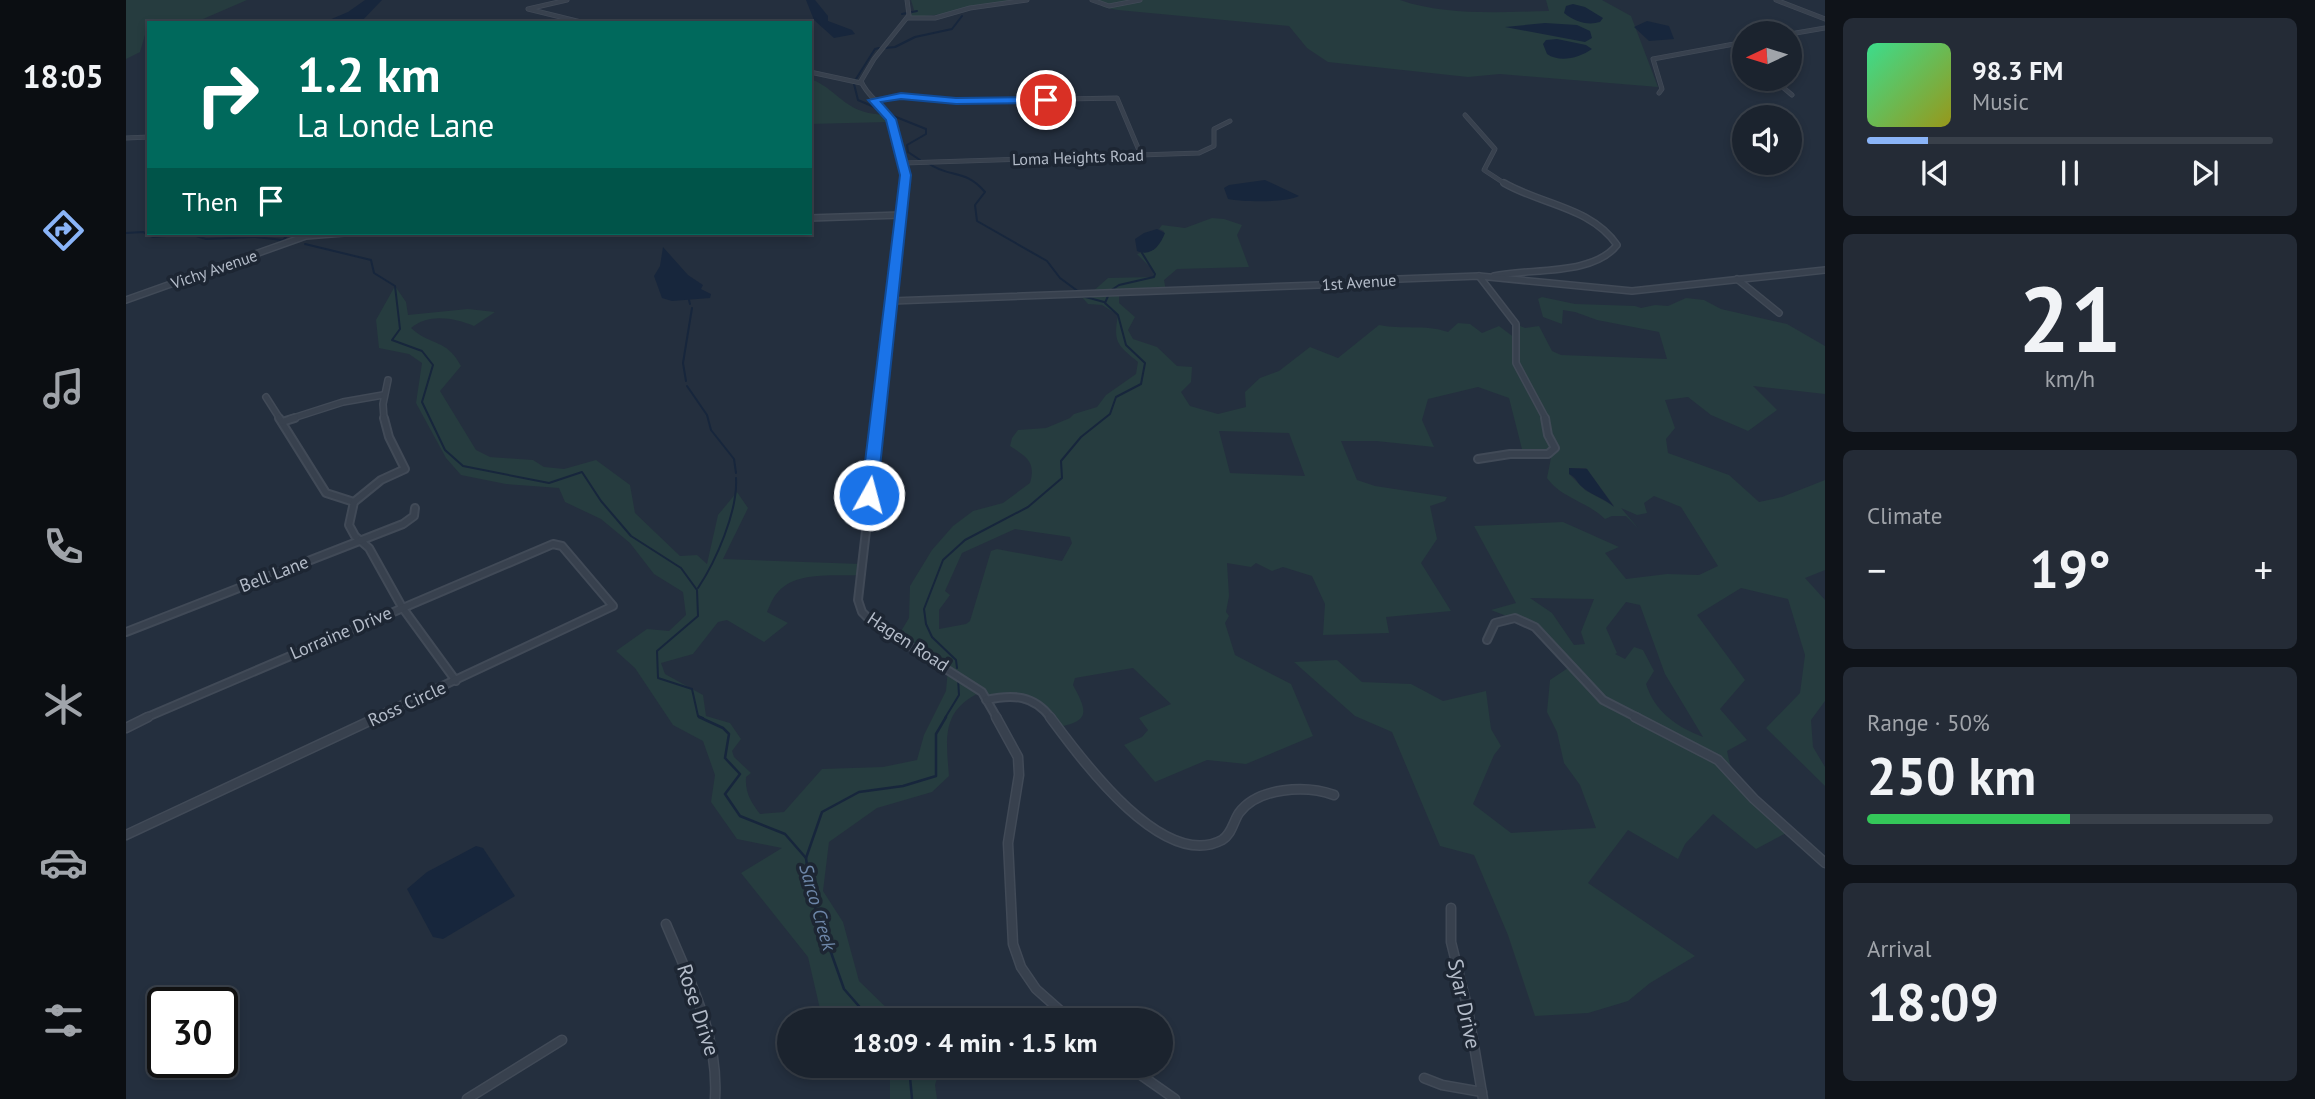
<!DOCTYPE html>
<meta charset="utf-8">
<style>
:root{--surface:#1b232e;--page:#242b36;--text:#f1f3f6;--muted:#a0a4aa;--line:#39404a;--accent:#8ab4f8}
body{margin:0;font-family:"PT Sans",sans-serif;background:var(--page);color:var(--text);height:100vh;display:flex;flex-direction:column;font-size:26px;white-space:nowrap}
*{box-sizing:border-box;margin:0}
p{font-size:23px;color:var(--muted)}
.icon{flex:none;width:38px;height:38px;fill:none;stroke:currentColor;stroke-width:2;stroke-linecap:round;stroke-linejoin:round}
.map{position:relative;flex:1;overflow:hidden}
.drawer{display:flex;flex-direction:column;gap:18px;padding:18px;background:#0f1319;width:490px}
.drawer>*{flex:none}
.guide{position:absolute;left:21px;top:21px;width:665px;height:214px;border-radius:0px;box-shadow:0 4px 10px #0003,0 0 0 2px var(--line);background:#00695c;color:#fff;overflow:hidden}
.needle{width:46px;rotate:266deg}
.buttons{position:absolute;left:1606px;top:21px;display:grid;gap:14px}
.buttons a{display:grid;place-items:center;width:70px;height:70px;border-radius:50%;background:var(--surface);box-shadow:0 4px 10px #0003,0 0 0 2px var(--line);font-size:35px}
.speed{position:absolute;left:21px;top:987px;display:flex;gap:14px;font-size:35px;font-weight:700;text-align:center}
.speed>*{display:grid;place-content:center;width:91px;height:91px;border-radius:50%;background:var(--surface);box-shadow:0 4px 10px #0003,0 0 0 2px var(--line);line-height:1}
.speed .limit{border:4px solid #111;border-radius:10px;background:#fff;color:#111}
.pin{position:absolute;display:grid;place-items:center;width:60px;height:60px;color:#fff;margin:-30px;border:4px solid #fff;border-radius:50%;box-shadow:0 2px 7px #0007}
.me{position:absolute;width:77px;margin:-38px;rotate:7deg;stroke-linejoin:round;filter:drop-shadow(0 0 5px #0008)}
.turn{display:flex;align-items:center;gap:24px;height:147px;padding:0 35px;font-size:32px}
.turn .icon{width:91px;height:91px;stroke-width:2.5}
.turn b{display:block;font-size:49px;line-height:60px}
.then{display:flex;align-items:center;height:66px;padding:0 35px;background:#0003;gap:14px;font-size:26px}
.big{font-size:52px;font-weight:800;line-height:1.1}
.drawer .widget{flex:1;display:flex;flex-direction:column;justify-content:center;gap:10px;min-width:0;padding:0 24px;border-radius:10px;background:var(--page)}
.drawer .dial{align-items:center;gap:0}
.dial b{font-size:91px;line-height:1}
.song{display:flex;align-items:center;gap:21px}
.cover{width:84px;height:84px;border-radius:10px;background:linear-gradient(135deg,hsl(150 70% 55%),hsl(60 70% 35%))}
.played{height:7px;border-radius:4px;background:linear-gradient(90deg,var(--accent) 15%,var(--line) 15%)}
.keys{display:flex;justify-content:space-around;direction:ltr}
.heat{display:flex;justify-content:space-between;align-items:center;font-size:38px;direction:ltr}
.charge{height:10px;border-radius:5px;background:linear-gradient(90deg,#34c759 50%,var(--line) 0)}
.trip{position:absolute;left:651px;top:1008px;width:396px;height:70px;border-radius:35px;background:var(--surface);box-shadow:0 4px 10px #0003,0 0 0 2px var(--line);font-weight:800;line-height:70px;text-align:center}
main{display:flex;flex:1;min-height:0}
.dock{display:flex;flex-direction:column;width:126px;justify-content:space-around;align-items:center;background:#0b0e12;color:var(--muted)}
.dock .icon{width:49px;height:49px}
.dock .on{color:var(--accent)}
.dock b{font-size:32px;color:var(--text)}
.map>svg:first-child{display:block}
.green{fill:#263c3f;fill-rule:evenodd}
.water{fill:#17263c}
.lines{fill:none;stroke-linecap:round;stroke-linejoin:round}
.stream-far1{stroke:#17263c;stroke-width:2}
.stream{stroke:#17263c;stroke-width:2.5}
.minor-far3-casing{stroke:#414a57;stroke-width:5}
.minor-far2-casing{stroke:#414a57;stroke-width:8}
.minor-far1-casing{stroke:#414a57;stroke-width:10}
.minor-casing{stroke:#414a57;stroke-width:11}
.minor-far3{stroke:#38414e;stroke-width:3.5}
.minor-far2{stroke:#38414e;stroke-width:5}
.minor-far1{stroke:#38414e;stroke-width:6}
.minor{stroke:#38414e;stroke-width:8}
.route{fill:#1a73e8;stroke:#114b97;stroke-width:2}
.labels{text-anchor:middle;stroke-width:7;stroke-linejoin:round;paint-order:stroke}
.far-street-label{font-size:16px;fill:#b4bcc9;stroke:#1d2633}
.street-label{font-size:18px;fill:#b4bcc9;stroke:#1d2633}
.water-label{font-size:19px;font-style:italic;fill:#6d86a8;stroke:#1d2633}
.near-street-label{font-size:21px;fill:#b4bcc9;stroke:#1d2633}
</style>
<main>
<nav class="dock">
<b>18:05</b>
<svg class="icon on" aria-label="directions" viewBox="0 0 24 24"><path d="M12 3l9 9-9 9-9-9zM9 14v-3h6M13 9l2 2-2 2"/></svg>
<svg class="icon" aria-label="music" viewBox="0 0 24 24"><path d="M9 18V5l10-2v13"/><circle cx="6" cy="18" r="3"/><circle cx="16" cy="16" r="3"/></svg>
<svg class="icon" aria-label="phone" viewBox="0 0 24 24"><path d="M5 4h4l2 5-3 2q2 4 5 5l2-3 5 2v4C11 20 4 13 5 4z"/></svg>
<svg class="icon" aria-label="climate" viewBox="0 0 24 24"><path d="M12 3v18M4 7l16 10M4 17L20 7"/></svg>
<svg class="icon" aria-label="car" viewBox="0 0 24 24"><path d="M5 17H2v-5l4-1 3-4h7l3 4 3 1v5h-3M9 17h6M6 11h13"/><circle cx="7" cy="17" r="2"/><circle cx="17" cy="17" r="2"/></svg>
<svg class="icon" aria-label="filters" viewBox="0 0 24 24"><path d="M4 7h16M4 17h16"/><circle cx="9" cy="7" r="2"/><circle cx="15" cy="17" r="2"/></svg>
</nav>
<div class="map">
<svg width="1699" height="1099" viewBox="0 0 1699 1099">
<rect width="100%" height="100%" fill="#242f3e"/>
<!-- green -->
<g class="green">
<path d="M0,0H121L77,19L83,23H23V33L19,35L14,52L0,59Z"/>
<path d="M785,0H897C859,5 822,16 783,17L788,10Z"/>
<path d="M970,0H1274C1319,16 1376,12 1423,11L1420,0H1476L1505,16L1532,87L1374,74L1342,77L1202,62L1181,48L1163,26L992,10L977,7Z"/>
<path d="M684,79C704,85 716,105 736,111C743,114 751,114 758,115L761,122L684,124Z"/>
<path d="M1086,218L1098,219L1116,225L1111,235L1123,267L1051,269L1038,280L1040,291L993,293V303L1009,317L1002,330L1007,339L1031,347L1051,366L1066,367L1065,382L1055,392L1064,406L1092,414L1120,407L1119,392L1134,378L1153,371L1184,347L1212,358L1253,325C1277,330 1298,324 1322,332L1332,323L1344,324L1356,333L1373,326L1389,338L1392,325L1399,328L1413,326L1426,351L1435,355L1541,359L1533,332L1471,320L1449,312L1437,310L1436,324L1417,317L1412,299L1416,297L1449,304L1509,306L1515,308L1529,305L1542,306L1560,298L1578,300L1595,309L1661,324L1699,346V394L1627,386L1651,410L1622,431L1585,415L1562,397L1539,400L1549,428L1540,439L1542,453L1603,475L1633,502L1656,497L1699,480V570L1679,578L1699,600V701L1685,720L1687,747L1699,767V786L1640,728L1674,693L1679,655L1662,599L1615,588L1571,615L1619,680L1594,709L1621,740L1601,751L1606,773L1664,831L1630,849L1587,814L1559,844L1552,859L1502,830L1462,883L1569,956L1524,983L1502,1001L1462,1013L1409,1016L1382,935L1348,855L1314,846L1266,732L1229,716L1168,662L1211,660L1236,682L1285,684L1317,701L1360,691L1365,729L1375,746L1368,755L1347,804L1385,833L1470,828L1454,785L1438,763L1431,732L1421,712L1424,680L1445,666L1409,627L1365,610L1390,603L1348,526L1437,522L1493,547L1479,553L1500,579L1541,574L1573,575L1592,566L1555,507L1528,496L1518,503L1521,513L1511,515L1495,508L1512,528L1500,516H1486L1479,519C1462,502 1435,498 1421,478L1426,453H1397L1383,398L1352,387L1302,399L1296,420L1308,447L1250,441H1215L1231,480L1249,486L1321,497L1319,501L1304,506L1311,539L1295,563L1325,611L1260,617L1263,633L1197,635L1199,604L1186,576L1157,567L1146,571L1130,563L1125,567L1101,563L1103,596L1100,612L1103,616L1099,623L1109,655L1165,684L1187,736L1120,764L1081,760L1029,782L998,745L1016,737L1022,730L1013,718L1045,704L1007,668L949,678L947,685C961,711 965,721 932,727L906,698L880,695L860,700L855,692C815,710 820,739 823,776L806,792L751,808L703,842L697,891L717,922L733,981L773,1020H707L694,1009L682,957L615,873L656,848L611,839L585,802L589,775L577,741L547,725L509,668L490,651L521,629L543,631L560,615L557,592L528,574L504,543L475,519L439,502L433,488L380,484L335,475L320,458L290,403L296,363L283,354L253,348L250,320L269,286L280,302L282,315L342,309L369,312L348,326C328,318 303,313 285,328C306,347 320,338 335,366L314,391L350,450L364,457L407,460L418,467L438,469L470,460L504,485L509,513L554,556L571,555L581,564L592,515L611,492L622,508L597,559L735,564L733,575C709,576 669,571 652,592C647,597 644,605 641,612L662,623L638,642L601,620L592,622L567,654L535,663L539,674L577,695L580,716L604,723L615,739L606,751L608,757L625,773L620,777C619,793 625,802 634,814L658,812L696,769L757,767L791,760L798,735L820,691L822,668L771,638L783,618L784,586L806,550L827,526L847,511L877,503L904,483C910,462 901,457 884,446L886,438L892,430L920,428L944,418L948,414L971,407L980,395L1010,374L1012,362C991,345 987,342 992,315L976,305L962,304L955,296L965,293L982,278L1028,277L1026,269L1011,254L1030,248L1038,231L1033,229L1036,225L1059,228ZM1093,431L1163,433L1179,476L1104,473ZM1443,468H1460L1488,506L1459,490L1443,474ZM889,529L944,537L946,543L936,561L871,549L865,551L844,621L840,624L813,629V610L824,595L819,591L836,553ZM1404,598L1468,599L1455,632L1459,644L1448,645L1426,613ZM1500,602L1514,605L1539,674L1577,737C1551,727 1529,712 1520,684L1528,671L1517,650L1508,647L1499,659L1489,654L1491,653L1480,628Z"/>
<path d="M759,1066H815L809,1085L811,1099H764V1070Z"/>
</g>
<!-- water -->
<g class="water">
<path d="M239,0H256L234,23H196L222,12Z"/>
<path d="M680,0H689L702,16V21L726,30L729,34L708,38L688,20Z"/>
<path d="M1447,4L1459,7L1477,18L1474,22C1461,26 1448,21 1438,13L1440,6Z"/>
<path d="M1521,21L1543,26L1548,39L1523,41L1508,27Z"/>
<path d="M1419,23L1451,25L1464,31L1466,38L1459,42L1379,27Z"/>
<path d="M1431,39L1460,45L1466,49C1453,58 1434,63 1421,54L1417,44L1420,40Z"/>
<path d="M1139,180L1173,196C1159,203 1118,202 1102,199L1098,188L1103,185Z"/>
<path d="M1031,229L1039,233C1034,246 1025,257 1011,251L1009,239L1018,233Z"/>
<path d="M537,247L562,275L577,285L575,289L585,294L584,298L546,301L536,298L528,276L534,266Z"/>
<path d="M1443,468L1461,469L1488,507C1479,498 1464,495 1455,486C1450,481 1450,477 1443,474Z"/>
<path d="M350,846L357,848L389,896L317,939L307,937L281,889L301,872Z"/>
</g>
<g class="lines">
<!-- stream-far1 -->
<g class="stream-far1">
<path d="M776,14L791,11"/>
<path d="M759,48L769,47L789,37L826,29L836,16"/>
<path d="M730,79L749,49L753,48"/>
<path d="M728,84L732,100L755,110"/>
<path d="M765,115L800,129V134L781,145L782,152L794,160"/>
<path d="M802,163C824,179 839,168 859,192L849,205L851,221L921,261L934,278L953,292"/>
<path d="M0,233L17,232L27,237L64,234L80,239L129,237L157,240L164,233"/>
<path d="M179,244L245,260L248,273L269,286L274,329L266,340L296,351L307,365L296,402L319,450L337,466L423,483L456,472L475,501L505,536L555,568L571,590L572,616L531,651L532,678L566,689L572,716L577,718"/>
<path d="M984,291L993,285L1028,277L1029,274L1016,253"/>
<path d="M956,296L978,302"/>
<path d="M563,300L564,304"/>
<path d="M560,381L557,363L566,308"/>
<path d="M561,386L581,415L585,430L608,459L610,473"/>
<path d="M572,588C590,561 612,511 610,478"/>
<path d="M831,668L830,660L806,637L800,624L798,609L817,560L839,540L902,507L936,478L935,461L955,437L984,414L990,397L1015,384L1019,363L1000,345L992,315L979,303L982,296"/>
<path d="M819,718L833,695L832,678"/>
</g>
<!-- stream -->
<g class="stream">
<path d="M573,717L597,728L603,734L599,758L614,774L599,794L614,816L659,834L680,858L685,896L718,989L745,1020"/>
<path d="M680,858L696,812L733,792L777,786L810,776V734L820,717"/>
<path d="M783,1066L786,1099"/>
</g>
<defs>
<g id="minor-far3">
<path d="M441,0L402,9L459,23"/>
<path d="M966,0L983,6L1014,0"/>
<path d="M1650,0L1699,19"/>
<path d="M781,18H809L844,8L901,0"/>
<path d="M1664,34L1699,28"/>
<path d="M1611,44L1619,51"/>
<path d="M684,72L735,83"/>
<path d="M1647,79L1666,95"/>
<path d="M1533,93L1536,89L1527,59L1619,42"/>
<path d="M748,100L775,97L830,101L991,98L1015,155"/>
<path d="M1339,115L1369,149L1358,170L1381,185"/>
<path d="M0,138L23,137"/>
<path d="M778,163L1073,153L1088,146V129L1104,121"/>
<path d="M779,185C781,170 772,134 765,120C758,105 741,97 735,81L748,59L783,15L781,0"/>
</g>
<g id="minor-far2">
<path d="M684,218L775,215"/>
<path d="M1353,276L1390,324V363L1420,419"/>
<path d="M1368,276C1404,268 1467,276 1491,245C1465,207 1416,205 1378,183"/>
<path d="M1611,279L1653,313"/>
<path d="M0,300L180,236L218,233"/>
<path d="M766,301L1220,284L1246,280L1353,276L1506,291L1699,270"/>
<path d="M140,397L154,419"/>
<path d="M164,419L217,402L257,395"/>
<path d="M258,419L257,404L262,380"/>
<path d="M752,419L779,183"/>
</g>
<g id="minor-far1">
<path d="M153,418L200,493L228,502"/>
<path d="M258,418L263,437L279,469L255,480L228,502L223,525L229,536L243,548L276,607L330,681"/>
<path d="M753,418L732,600L736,612L746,622L856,692L871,718"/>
<path d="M156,422L169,418"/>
<path d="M1352,459L1384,454H1422L1429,448L1422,435L1419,418"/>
<path d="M0,632L277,524L288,516L289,508"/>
<path d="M1361,640L1369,623L1389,618L1409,627L1477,700L1512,718"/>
<path d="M860,700C887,694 908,695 925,718"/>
<path d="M19,718L427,544L436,546L487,606L248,718"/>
</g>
<g id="minor">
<path d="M870,717L892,757L893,775L882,843L887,944L895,967L910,989L945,1020"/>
<path d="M924,717C953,756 1036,872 1096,840C1106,834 1107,822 1113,813C1132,787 1180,785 1208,795"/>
<path d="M1509,717L1592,760L1628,799L1699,863"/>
<path d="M0,728L22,717"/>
<path d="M0,835L252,717"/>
<path d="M1325,908V942L1342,1010L1357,1099"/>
<path d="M540,924C564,981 593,1036 589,1099"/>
<path d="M1002,1066L1049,1099"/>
<path d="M1298,1078L1316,1085L1356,1092"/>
<path d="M341,1099L436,1040"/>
</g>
</defs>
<!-- minor-far3 casing -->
<use href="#minor-far3" class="minor-far3-casing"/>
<!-- minor-far2 casing -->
<use href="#minor-far2" class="minor-far2-casing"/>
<!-- minor-far1 casing -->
<use href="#minor-far1" class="minor-far1-casing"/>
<!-- minor casing -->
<use href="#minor" class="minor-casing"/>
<!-- minor-far3 -->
<use href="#minor-far3" class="minor-far3"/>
<!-- minor-far2 -->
<use href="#minor-far2" class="minor-far2"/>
<!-- minor-far1 -->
<use href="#minor-far1" class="minor-far1"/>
<!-- minor -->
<use href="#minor" class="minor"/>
</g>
<!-- route -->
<path class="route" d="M775,93L830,98L920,97L926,100L920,103L830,104L775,99L755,102L770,119L785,175L751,495L743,500L735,495L774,175L760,120L742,100Z"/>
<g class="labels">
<!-- far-street labels -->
<g class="far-street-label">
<text transform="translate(952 157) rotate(-2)" y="6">Loma Heights Road</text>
<text transform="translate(88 269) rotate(-19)" y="6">Vichy Avenue</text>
<text transform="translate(1233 282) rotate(-4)" y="6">1st Avenue</text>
</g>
<!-- street labels -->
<g class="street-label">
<text transform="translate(148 574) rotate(-21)" y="6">Bell Lane</text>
<text transform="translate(215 633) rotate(-23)" y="6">Lorraine Drive</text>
<text transform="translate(782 642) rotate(33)" y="6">Hagen Road</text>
<text transform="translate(281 704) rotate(-25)" y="6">Ross Circle</text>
</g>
<!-- water labels -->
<g class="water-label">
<text transform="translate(692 907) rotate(74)" y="7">Sarco Creek</text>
</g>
<!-- near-street labels -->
<g class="near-street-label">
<text transform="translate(1338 1004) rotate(78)" y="7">Syar Drive</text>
<text transform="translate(572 1010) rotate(72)" y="7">Rose Drive</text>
</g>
</g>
</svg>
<div class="buttons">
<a><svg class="needle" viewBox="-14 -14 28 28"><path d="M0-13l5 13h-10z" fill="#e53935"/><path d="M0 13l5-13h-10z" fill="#a0a4aa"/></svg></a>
<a><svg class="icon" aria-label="sound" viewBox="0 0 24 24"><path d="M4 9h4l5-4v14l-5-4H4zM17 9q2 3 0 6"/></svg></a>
</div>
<div class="speed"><div class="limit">30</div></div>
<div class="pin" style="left:920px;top:100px;background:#d93025"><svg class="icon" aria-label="arrive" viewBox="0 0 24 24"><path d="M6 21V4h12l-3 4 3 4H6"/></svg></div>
<svg class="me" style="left:743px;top:495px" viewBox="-20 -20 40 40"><circle r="17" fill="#1a73e8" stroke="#fff" stroke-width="3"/><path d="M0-11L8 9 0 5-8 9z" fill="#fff"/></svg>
<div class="trip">18:09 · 4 min · 1.5 km</div>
<div class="guide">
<div class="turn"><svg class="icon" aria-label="right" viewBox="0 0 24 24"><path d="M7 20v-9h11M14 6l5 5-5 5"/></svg><div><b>1.2 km</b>La Londe Lane</div></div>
<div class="then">Then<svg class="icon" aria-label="arrive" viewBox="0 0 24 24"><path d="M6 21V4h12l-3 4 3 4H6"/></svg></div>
</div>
</div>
<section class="drawer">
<div class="widget">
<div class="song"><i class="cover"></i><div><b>98.3 FM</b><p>Music</p></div></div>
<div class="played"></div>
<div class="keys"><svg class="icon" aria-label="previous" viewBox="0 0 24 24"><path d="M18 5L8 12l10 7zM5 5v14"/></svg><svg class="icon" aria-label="pause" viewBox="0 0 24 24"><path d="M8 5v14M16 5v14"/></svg><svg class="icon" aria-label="next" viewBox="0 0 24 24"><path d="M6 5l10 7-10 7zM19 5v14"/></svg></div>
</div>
<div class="widget dial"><b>21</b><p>km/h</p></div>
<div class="widget"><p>Climate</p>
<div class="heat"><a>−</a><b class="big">19°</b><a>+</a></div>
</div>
<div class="widget"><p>Range · 50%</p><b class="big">250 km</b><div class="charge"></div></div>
<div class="widget"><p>Arrival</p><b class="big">18:09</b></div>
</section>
</main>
